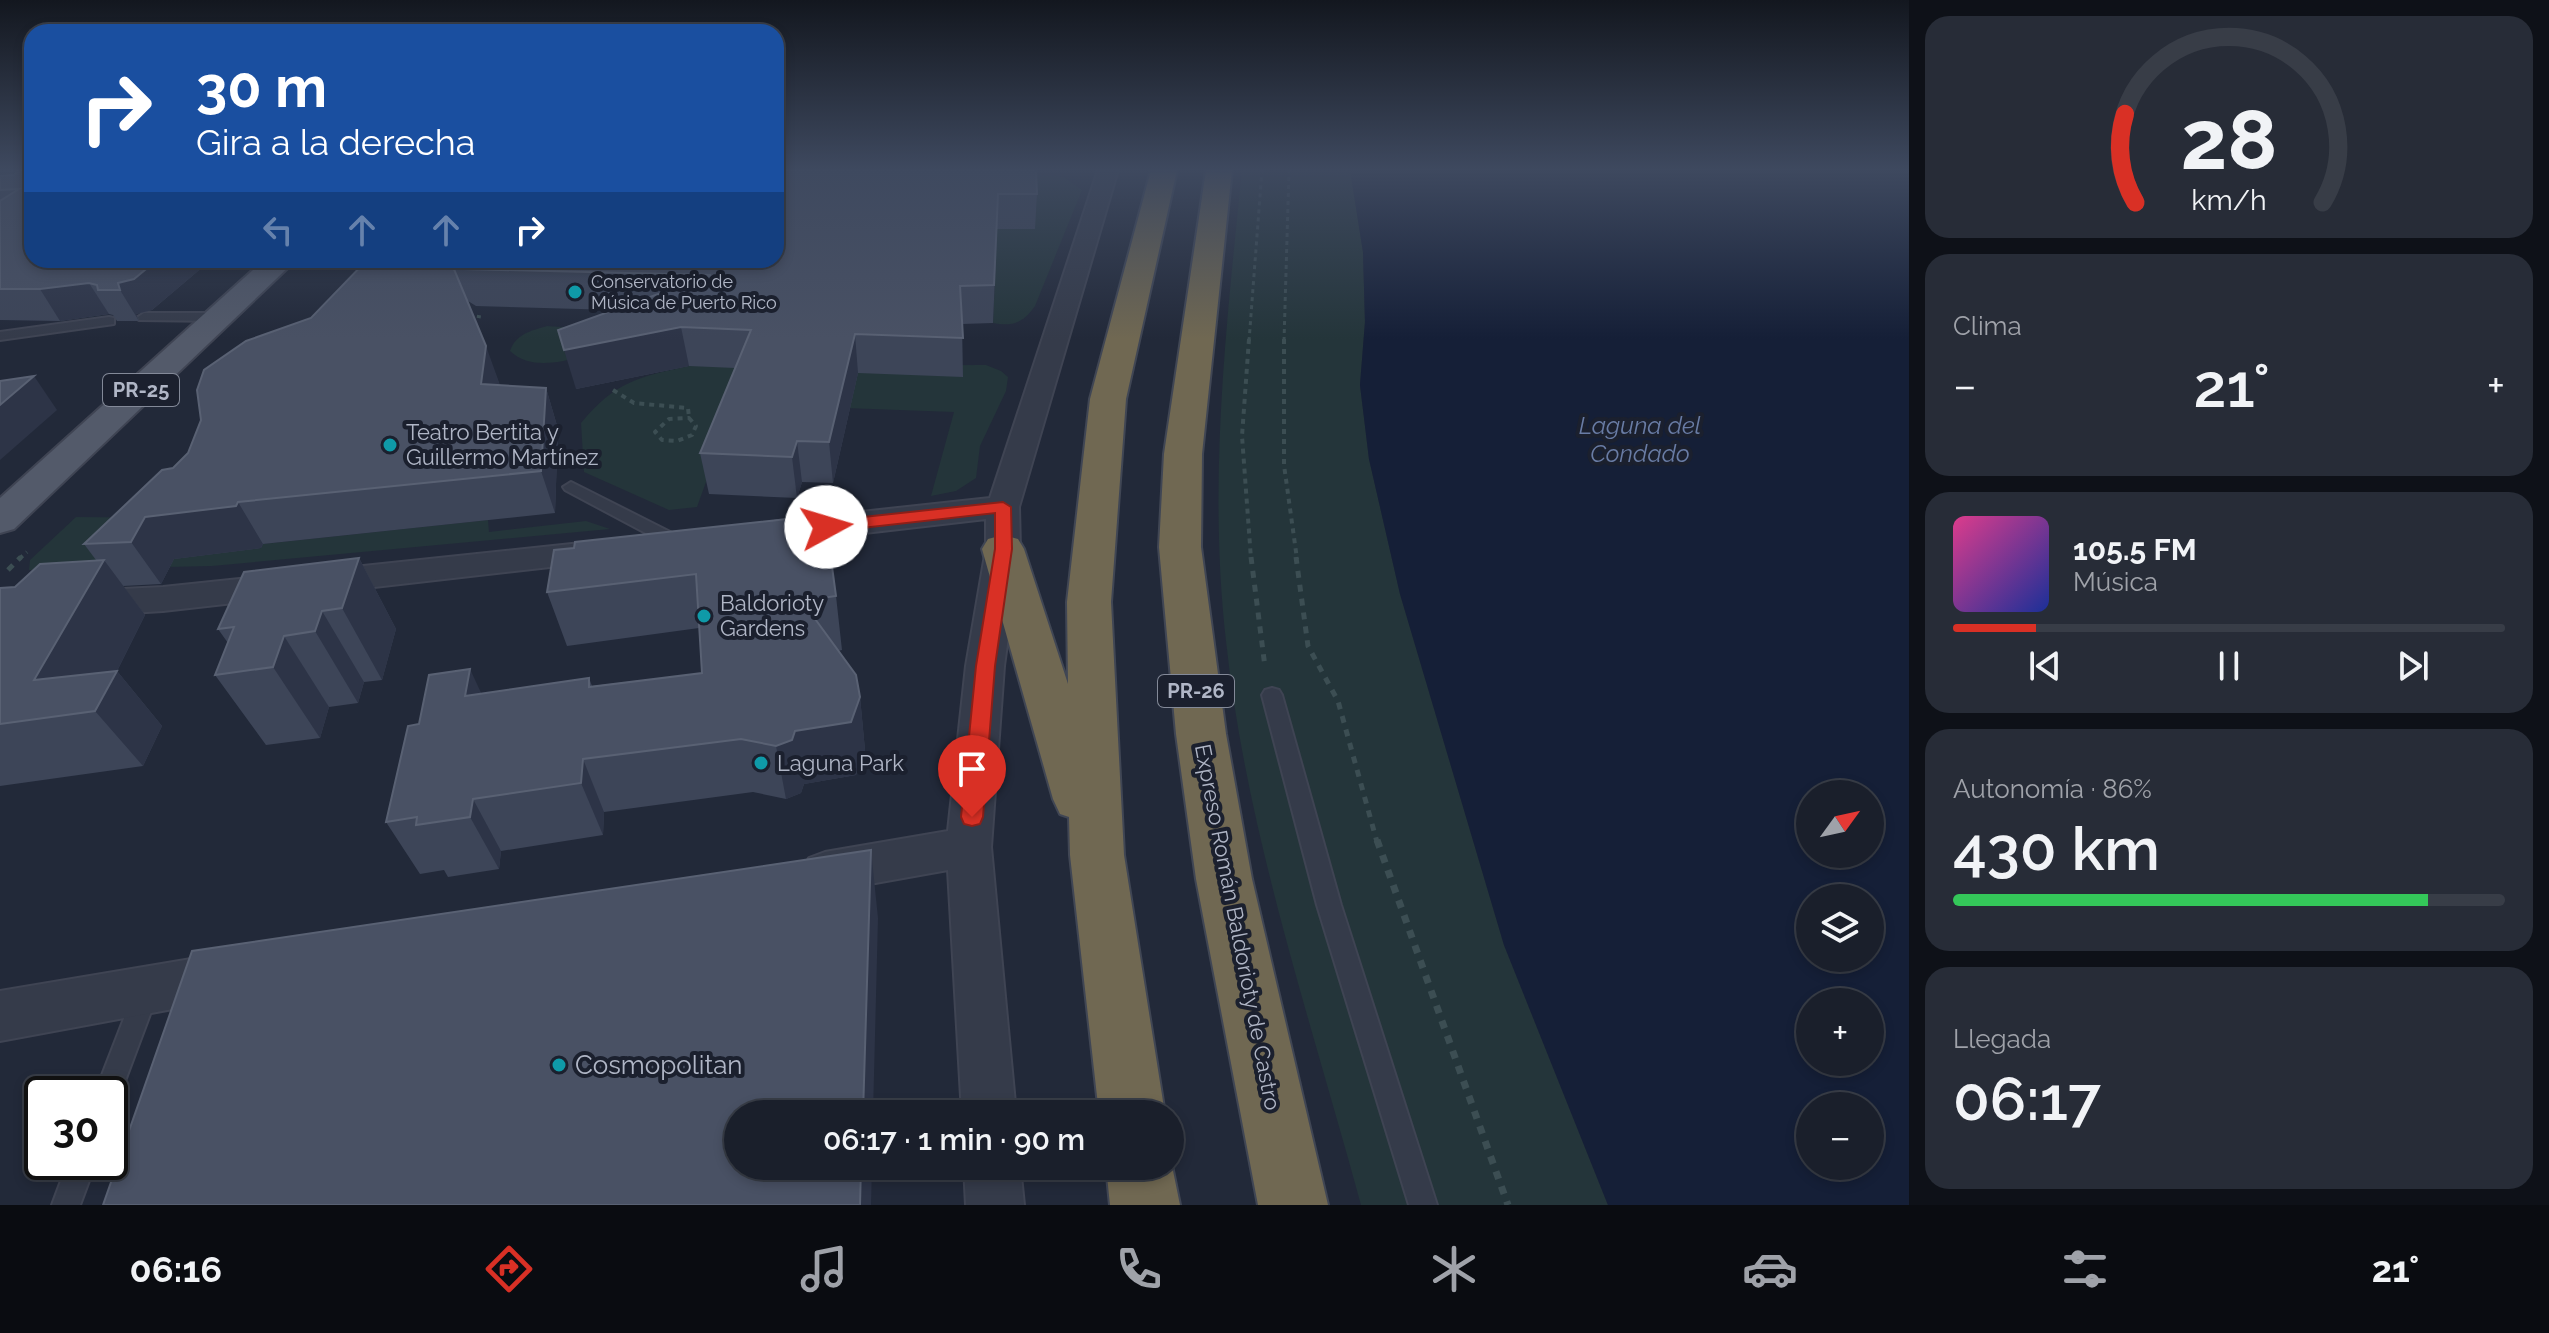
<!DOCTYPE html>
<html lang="es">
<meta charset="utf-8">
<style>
:root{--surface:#1a1f2b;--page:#272c37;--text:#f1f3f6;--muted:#9fa2a9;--line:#383d47;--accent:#d93025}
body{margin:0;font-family:Raleway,sans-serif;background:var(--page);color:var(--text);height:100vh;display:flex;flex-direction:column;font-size:30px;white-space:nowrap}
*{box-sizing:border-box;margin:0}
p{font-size:26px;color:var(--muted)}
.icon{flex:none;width:44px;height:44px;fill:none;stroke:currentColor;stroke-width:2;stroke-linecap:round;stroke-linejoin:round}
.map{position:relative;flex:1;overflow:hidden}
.drawer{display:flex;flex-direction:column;gap:16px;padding:16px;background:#0e1118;width:640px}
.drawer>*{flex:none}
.hud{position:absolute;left:24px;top:24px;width:760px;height:244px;border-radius:24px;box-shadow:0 4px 12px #0003,0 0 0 2px var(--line);background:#1a4fa0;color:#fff;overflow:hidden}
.needle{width:52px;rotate:57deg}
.buttons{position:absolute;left:1796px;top:780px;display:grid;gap:16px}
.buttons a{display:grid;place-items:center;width:88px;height:88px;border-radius:50%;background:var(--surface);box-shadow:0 4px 12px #0003,0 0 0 2px var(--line);font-size:40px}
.speed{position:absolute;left:24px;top:1076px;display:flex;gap:16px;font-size:40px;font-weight:700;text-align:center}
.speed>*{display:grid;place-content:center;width:104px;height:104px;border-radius:50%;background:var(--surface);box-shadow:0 4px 12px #0003,0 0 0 2px var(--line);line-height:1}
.speed .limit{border:4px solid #111;border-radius:12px;background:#fff;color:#111}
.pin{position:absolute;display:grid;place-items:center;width:68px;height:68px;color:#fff;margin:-82px -34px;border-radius:50% 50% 50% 0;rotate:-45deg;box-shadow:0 0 8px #0007}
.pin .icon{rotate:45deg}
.me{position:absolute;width:88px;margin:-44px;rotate:84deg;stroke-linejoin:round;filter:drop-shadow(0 0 6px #0008)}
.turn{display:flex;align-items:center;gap:28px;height:168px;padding:0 40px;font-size:36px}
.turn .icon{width:104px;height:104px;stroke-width:2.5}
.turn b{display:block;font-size:56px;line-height:68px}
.lanes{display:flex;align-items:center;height:76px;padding:0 40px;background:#0003;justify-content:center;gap:40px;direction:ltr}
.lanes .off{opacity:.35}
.big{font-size:60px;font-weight:600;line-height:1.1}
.drawer .widget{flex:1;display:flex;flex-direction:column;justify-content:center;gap:12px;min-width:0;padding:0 28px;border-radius:24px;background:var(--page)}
.drawer .dial{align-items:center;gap:0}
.dial svg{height:208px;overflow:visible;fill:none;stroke:var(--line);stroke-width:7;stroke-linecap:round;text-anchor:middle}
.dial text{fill:var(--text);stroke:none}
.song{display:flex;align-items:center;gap:24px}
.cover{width:96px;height:96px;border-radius:12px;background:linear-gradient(135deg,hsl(330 70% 55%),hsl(230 70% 35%))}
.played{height:8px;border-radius:4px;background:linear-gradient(90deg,var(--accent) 15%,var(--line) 15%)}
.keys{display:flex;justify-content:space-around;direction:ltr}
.heat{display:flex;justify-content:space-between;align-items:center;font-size:44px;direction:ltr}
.charge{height:12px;border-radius:6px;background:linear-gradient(90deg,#34c759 86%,var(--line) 0)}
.trip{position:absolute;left:724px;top:1100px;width:460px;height:80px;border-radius:40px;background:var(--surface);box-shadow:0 4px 12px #0003,0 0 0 2px var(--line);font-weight:600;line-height:80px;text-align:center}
.dock{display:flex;height:128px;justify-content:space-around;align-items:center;background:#0a0c11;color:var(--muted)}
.dock .icon{width:56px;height:56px}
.dock .current{color:var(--accent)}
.dock b{font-size:36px;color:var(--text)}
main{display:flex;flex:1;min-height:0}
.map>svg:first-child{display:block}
.green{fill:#24353a}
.water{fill:#151f37;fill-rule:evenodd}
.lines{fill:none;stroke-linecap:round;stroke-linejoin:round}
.lane-casing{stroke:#3f4453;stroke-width:4}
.street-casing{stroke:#3f4453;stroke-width:4}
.primary-casing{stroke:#3f4453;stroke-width:4}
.highway-casing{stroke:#404654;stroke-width:4}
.path-far3{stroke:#3c4e53;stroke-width:3;stroke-dasharray:4 4;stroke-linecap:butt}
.path-far2{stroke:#3c4e53;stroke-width:4;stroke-dasharray:5 5;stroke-linecap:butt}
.path-far1{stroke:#3c4e53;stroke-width:5;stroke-dasharray:7 7;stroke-linecap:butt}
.path{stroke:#3c4e53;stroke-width:7;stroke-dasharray:8 8;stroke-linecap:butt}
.lane{fill:#353b4a;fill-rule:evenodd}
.street{fill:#353b4a;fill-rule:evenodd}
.primary{fill:#535a6a;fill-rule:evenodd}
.highway{fill:#706852;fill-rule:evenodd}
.wall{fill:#3d4558}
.shaded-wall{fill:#2d3447}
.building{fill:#495164;stroke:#596173;stroke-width:2}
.route{fill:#d93025;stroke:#8d1f18;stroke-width:2}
.culture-dot{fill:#0f9aa8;stroke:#1b202e;stroke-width:3}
.labels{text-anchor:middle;stroke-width:8;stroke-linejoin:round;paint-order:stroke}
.far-poi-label{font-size:18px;fill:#b0b6c6;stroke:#1b202e;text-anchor:start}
.shield{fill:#1b202e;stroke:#838998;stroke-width:2}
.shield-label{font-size:20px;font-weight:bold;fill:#b0b6c6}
.poi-label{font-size:22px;fill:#b0b6c6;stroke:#1b202e;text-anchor:start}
.street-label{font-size:22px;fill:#b0b6c6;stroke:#1b202e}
.water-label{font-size:24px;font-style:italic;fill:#697ca5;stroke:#1b202e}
.near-poi-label{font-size:26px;fill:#b0b6c6;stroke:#1b202e;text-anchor:start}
</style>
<main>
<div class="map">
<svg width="1909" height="1205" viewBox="0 0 1909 1205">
<rect width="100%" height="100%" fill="#222939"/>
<!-- green -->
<g class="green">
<path d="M1242,170H1350L1363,252L1365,322L1360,385L1369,459L1400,594L1504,945L1608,1205H1361C1311,1021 1246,831 1226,641C1208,483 1226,327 1242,170Z"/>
<path d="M1033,174L1064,177L1082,190L1035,306C1024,322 1013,327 993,323L997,229Z"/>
<path d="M547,326L576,328L580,357C557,363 529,369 510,351C516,334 530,331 547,326Z"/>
<path d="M986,365L1001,371L1008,377L1006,391L980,446L976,478L956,491L931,496L954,412L734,404L697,507L669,510L584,472L581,423C615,382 638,377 689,366Z"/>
<path d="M76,517L182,518L140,563L261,548L263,544L488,520L489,532L586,521L610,529L212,566L29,570L30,560Z"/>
</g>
<!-- water -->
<path class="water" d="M1350,170H1909V1205H1608L1504,945L1400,594L1369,459L1360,385L1365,322L1363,252ZM1810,794H1870V854H1810ZM1810,898H1870V958H1810ZM1810,1002H1870V1062H1810ZM1810,1106H1870V1166H1810Z"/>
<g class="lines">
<defs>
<g id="lane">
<path d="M144,313H221L227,317L221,321L139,320L138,317Z"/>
<path d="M109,317L114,318V324L0,340V332Z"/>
<path d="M571,482L684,539L686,543L678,549L672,547L565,490L563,487Z"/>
<path d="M1272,688L1279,690L1282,695L1341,905L1437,1205H1409L1317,905L1262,695L1265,690Z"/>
<path d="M146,981L155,985L158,993L119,1097L110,1101V1094H99L97,1088L137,985Z"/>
<path d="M68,1162H96L80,1205H52Z"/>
</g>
<g id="street">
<path d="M1098,170H1118L1019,507L1020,549L1004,666L991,847L1016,1114H962L948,870L825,892L809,886L802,872L809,858L825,852L948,831L966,666L986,549V519L778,543L766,540L761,532L766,524L778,521L990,498Z"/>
<path d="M600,541L612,544L617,552L612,560L163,611L0,621V595L163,587Z"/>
<path d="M227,953L244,959L252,976L244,993L227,999L0,1041V991Z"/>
<path d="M964,1166H1020L1024,1205H966Z"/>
</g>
<path id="primary" d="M264,260H296L14,529L0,533V498Z"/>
<g id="highway">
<path d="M1151,170H1177L1126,399L1111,602L1124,855L1165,1114H1099L1070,855L1069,817L1060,814L1053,799L982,549L988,539L1003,535L1018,539L1024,549L1068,684L1067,602L1090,399Z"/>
<path d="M1206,170H1232L1202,454L1201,547L1226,734L1252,879L1328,1205H1258L1196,879L1176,734L1159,547L1164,454Z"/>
<path d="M1170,1156L1180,1205H1110L1106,1166H1170Z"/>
</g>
</defs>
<!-- lane casing -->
<use href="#lane" class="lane-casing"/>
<!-- street casing -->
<use href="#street" class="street-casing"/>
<!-- primary casing -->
<use href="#primary" class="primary-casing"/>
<!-- highway casing -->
<use href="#highway" class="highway-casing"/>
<!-- path-far3 -->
<g class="path-far3">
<path d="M469,315L481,317"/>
<path d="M1249,341L1262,170"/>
<path d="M1284,341L1289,170"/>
</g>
<!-- path-far2 -->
<g class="path-far2">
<path d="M1249,339L1242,436L1251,559"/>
<path d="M1284,339V465L1297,559"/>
<path d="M613,390L634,403L688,408L689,418"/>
<path d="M689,418L696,426L692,435L677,441L662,440L655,432L669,419Z"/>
<path d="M19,559L27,552"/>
</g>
<!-- path-far1 -->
<g class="path-far1">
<path d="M1251,557L1265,667"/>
<path d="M1296,557L1308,646L1338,701L1377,842"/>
<path d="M8,570L21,557"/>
</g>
<!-- path -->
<path class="path" d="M1377,840L1508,1205"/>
<!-- lane -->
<use href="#lane" class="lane"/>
<!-- street -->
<use href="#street" class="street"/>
<!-- primary -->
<use href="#primary" class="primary"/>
<!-- highway -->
<use href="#highway" class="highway"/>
</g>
<!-- wall -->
<g class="wall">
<path d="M0,170H32V260H211L152,310L136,314L139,321H117L113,315L109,314L60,321L0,320Z"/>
<path d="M776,170L1037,194L1035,229H997L993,323L962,324L963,377L858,373L833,483L802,482L797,498L709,494L700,453L735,368L689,366L576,389L615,310L476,306L468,301L500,386L546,388L558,429L555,513L263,544L261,548L174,559L161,584L123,586L145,615L117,671L162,726L143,766L0,786V588L15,587L96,560L84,544L173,468L188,453L311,318L367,260H776Z"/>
<path d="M554,550L836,596L842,650L838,651L860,697L865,750L856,775L804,784L801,793L786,799L753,792L604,812L603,835L501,851L499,869L448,877L444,870L420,874L386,822L419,724L482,694L589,678L592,686L702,673L699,628L567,646L547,592Z"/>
<path d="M359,558L396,629L382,680L364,682L358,703L329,707L320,738L266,745L215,675L228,643L218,629Z"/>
</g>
<!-- shaded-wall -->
<g class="shaded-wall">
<path d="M0,170H22L0,189Z"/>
<path d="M157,260H211L152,310L136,314L139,321L120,290L118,283Z"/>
<path d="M89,283L109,314L60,321L40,289Z"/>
<path d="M681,327L689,366L576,389L564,350Z"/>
<path d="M855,334L858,373L833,483L829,442Z"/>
<path d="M486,346L500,385L495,424L481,384Z"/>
<path d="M34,376L57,410L0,460V405Z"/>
<path d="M546,388L558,429L555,513L541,471Z"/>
<path d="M797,441L802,482L797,498L792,457Z"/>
<path d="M238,502L263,544L261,548L174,559L161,584L131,542L145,517Z"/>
<path d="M359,558L396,629L382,680L342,608Z"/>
<path d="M104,560L145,615L111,683L117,671L162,726L143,766L95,711L34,680Z"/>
<path d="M322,611L364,682L358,703L315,631Z"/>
<path d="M284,636L329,707L320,738L273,667Z"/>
<path d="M470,669L495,723L465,696Z"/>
<path d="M860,697L865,750L856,775L804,784L801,793L786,799L776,746L795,731Z"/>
<path d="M583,759L604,812L603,835L581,783Z"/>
<path d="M473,799L501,851L499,869L470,817Z"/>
<path d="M871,850L878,918L873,1114H863Z"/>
<path d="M861,1166H872L871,1205H860Z"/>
</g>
<!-- building -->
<g class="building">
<path d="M17,170H32V260H157L134,279L118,283L120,290H98L97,285L89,283L40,289H0V201L19,189L0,190V176L14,175L17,172Z"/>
<path d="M776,170H1036L1037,194H998L994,285L960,286L963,338L855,334L829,442L797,441L792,457L700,453L751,330L681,327L564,350L558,330L711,275L463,269L451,262L486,346L481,384L546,388L541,471L238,502L236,506L145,517L131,542L84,544L162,470L173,468L188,453L201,420L197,390L204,370L246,341L311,318L367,260H776V179L785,177L782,171H776Z"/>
<path d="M34,376L0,405V381Z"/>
<path d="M825,515L836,596L802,601L856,675L860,697L851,722L795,731L792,740L776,746L741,739L583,759L581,783L473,799L470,817L416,825L417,817L386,822L408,726L419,724L429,675L470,669L465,696L589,678V687L702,673L696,574L547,592L554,550L574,548L575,542Z"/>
<path d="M359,558L342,608L322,611L315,631L284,636L273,667L215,675L234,627L218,629L244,572Z"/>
<path d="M104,560L34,680L117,671L95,711L0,724V588L15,587L40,564Z"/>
<path d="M871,850L863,1114H738V1166H861L860,1205H103L192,951Z"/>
</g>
<!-- sky -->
<linearGradient id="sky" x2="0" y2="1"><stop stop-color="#13171f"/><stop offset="0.5" stop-color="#3e495f"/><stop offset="1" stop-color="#3e495f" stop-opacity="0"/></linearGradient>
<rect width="1909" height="339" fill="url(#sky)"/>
<!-- route -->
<path class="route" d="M1003,502L1011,507L1012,549L995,666L983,817L980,824L972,826L964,824L961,817L976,666L995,549V513L826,532L817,527L826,521Z"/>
<!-- markers -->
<g class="culture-dot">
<circle cx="575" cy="292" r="8"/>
<circle cx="390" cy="445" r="8"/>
<circle cx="704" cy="616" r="8"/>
<circle cx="761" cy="763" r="8"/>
<circle cx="559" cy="1065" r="8"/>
</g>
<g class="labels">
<!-- far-poi labels -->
<g class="far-poi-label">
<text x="591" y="288">Conservatorio de<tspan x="591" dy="21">Música de Puerto Rico</tspan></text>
</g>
<!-- shield labels -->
<g class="shield">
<rect x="103" y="374" width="76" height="32" rx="6"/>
<rect x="1158" y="675" width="76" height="32" rx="6"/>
</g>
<g class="shield-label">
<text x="141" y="397">PR-25</text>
<text x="1196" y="698">PR-26</text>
</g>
<!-- poi labels -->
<g class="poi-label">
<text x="406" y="440">Teatro Bertita y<tspan x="406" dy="25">Guillermo Martínez</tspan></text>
<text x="720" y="611">Baldorioty<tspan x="720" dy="25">Gardens</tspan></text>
<text x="777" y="771">Laguna Park</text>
</g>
<!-- street labels -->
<g class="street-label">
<text transform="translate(1238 927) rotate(79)" y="8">Expreso Román Baldorioty de Castro</text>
</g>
<!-- water labels -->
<g class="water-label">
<text x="1640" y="434">Laguna del<tspan x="1640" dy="28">Condado</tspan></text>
</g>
<!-- near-poi labels -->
<g class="near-poi-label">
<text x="575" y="1074">Cosmopolitan</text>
</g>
</g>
</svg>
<div class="buttons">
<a><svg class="needle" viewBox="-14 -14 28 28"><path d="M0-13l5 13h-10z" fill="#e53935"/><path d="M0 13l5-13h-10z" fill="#9fa2a9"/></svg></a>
<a><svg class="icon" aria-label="layers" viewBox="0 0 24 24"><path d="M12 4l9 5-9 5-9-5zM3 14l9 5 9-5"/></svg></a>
<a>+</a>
<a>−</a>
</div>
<div class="speed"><div class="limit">30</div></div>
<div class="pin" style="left:972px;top:817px;background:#d93025"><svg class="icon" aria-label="arrive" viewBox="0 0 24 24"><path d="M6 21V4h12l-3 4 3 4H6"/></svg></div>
<svg class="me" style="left:826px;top:527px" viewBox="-20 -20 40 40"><circle r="19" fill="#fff"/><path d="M0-13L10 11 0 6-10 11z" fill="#d93025"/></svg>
<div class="trip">06:17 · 1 min · 90 m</div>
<div class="hud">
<div class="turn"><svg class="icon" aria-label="right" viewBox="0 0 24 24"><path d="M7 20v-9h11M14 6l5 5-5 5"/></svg><div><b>30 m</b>Gira a la derecha</div></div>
<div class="lanes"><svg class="icon off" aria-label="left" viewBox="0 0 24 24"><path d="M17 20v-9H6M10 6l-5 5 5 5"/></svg><svg class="icon off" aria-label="ahead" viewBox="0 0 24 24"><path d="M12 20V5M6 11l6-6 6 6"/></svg><svg class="icon off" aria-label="ahead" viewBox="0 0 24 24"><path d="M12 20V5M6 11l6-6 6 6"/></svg><svg class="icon" aria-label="right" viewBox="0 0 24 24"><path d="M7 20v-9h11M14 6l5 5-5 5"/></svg></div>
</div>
</div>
<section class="drawer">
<div class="widget dial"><svg viewBox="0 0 100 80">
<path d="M14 69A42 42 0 1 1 86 69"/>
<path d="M14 69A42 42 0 0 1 10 35" stroke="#d93025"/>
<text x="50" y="56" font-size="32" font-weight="700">28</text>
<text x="50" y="72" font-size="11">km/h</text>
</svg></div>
<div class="widget"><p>Clima</p>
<div class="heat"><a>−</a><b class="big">21°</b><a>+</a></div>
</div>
<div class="widget">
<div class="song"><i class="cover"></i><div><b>105.5 FM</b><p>Música</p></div></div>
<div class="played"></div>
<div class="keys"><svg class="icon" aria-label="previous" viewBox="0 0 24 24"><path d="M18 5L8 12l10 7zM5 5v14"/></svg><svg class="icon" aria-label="pause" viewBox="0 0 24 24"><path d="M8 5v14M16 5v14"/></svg><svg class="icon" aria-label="next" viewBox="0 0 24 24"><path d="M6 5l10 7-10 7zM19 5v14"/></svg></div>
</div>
<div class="widget"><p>Autonomía · 86%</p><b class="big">430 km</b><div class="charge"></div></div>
<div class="widget"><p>Llegada</p><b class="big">06:17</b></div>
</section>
</main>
<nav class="dock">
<b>06:16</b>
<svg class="icon current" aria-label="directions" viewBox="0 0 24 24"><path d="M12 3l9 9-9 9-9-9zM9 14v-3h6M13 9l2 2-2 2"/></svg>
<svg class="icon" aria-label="music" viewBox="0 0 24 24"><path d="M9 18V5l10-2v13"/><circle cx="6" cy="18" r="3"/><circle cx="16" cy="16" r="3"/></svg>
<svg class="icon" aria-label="phone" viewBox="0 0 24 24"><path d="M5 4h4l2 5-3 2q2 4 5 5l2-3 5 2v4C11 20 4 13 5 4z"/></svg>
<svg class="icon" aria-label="climate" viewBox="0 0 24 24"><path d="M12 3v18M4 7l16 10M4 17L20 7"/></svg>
<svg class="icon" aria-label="car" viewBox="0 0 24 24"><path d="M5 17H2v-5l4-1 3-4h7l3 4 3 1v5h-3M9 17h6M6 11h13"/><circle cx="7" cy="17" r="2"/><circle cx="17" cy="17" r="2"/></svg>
<svg class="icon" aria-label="filters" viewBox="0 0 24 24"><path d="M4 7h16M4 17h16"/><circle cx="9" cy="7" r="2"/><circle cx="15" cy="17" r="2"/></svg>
<b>21°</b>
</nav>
